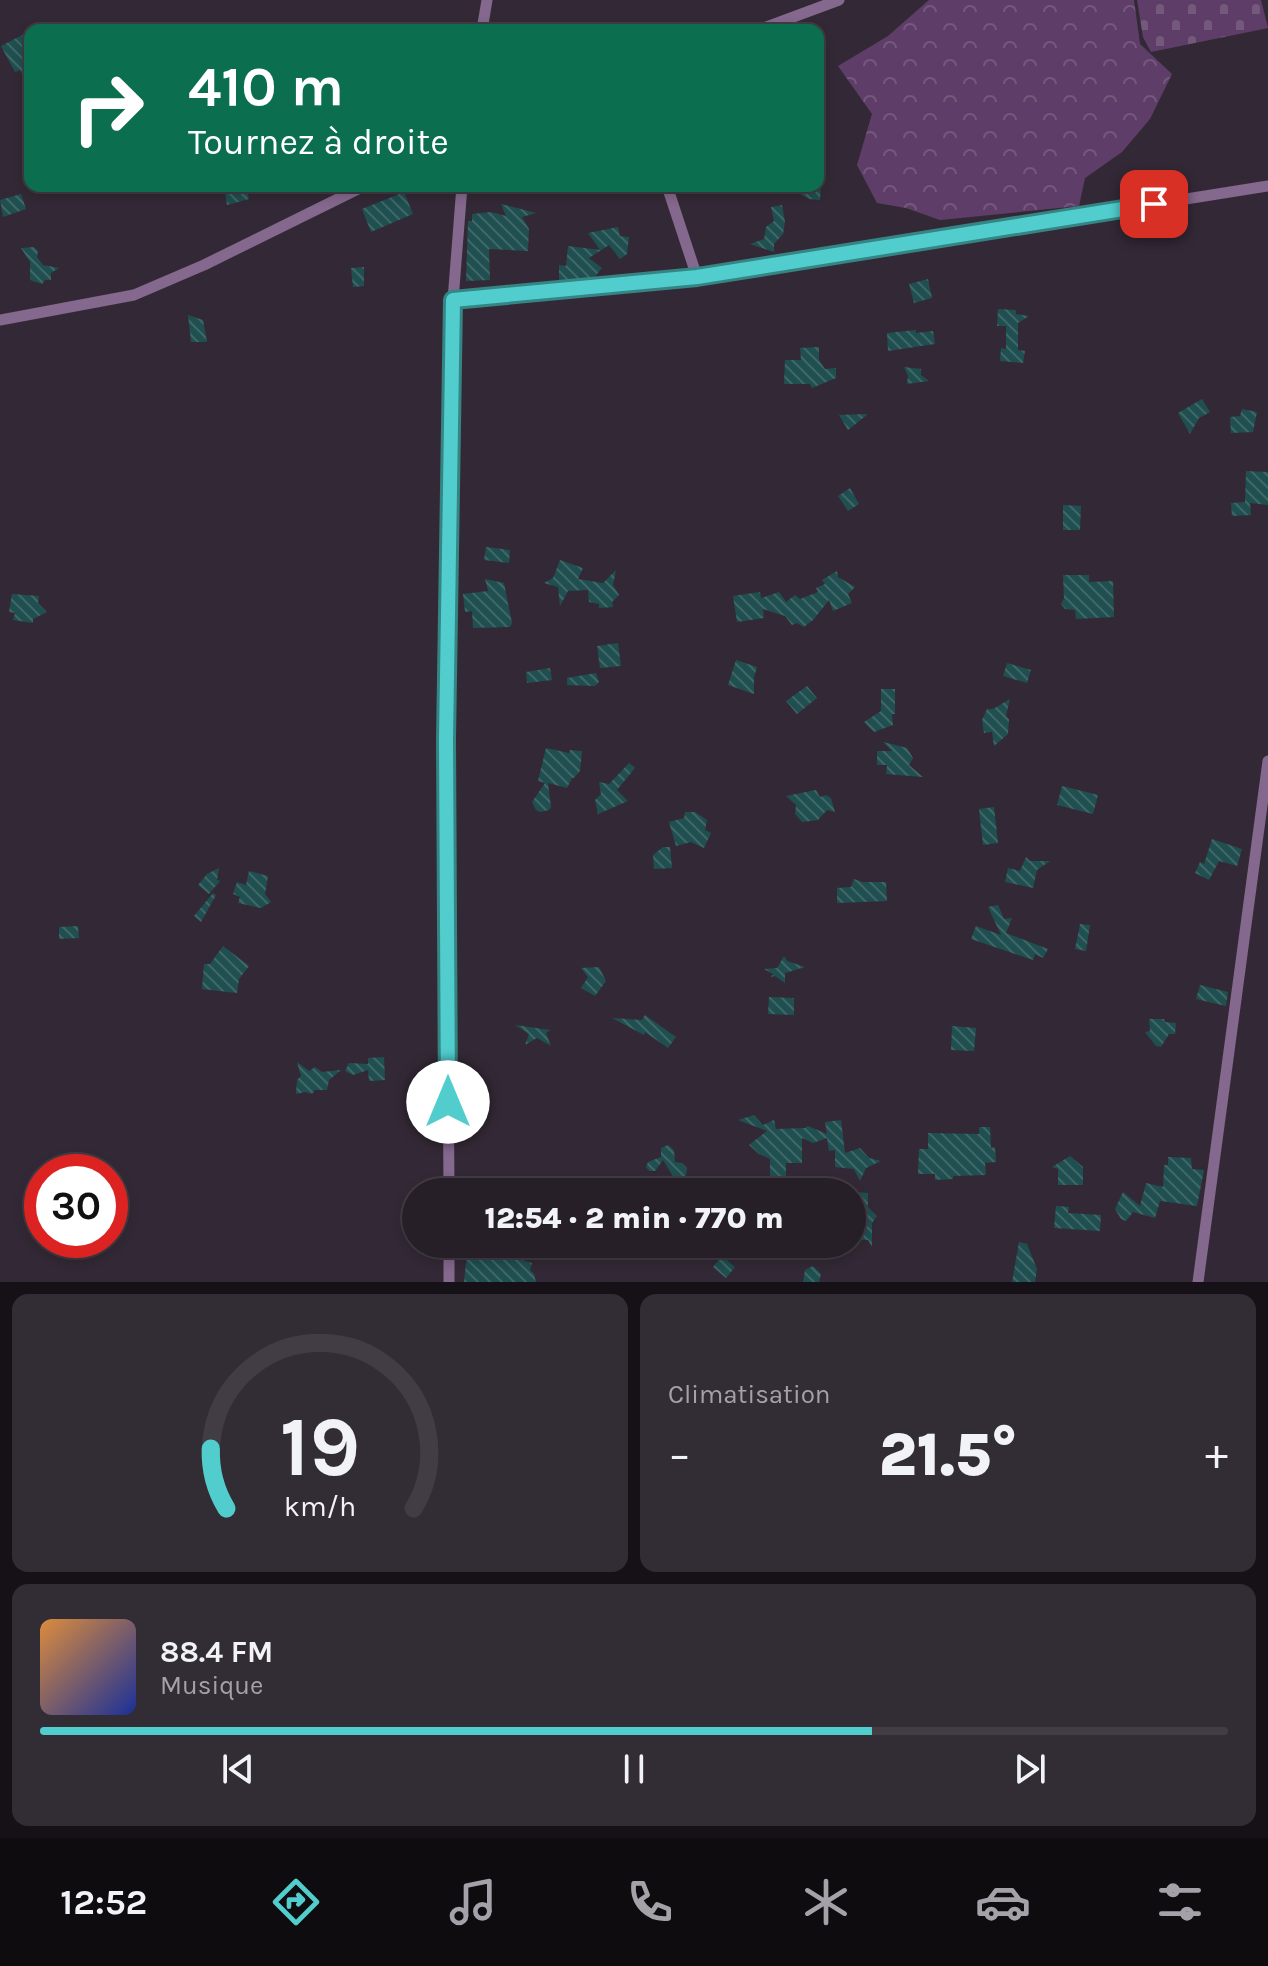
<!DOCTYPE html>
<html lang="fr">
<meta charset="utf-8">
<style>
:root{--surface:#261f28;--page:#322c34;--text:#f1f3f6;--muted:#a4a2a8;--line:#423d45;--accent:#52cdcd}
body{margin:0;font-family:Karla,sans-serif;background:var(--page);color:var(--text);height:100vh;display:flex;flex-direction:column;font-size:30px;white-space:nowrap}
*{box-sizing:border-box;margin:0}
p{font-size:26px;color:var(--muted)}
.icon{flex:none;width:44px;height:44px;fill:none;stroke:currentColor;stroke-width:2;stroke-linecap:round;stroke-linejoin:round}
.map{position:relative;height:1282px;overflow:hidden}
.panel{display:flex;flex-direction:column;gap:12px;padding:12px;background:#151116;flex:1}
.panel>*{flex:none}
.top-card{position:absolute;left:24px;top:24px;width:800px;height:168px;border-radius:16px;box-shadow:0 4px 12px #0003,0 0 0 2px var(--line);background:#0b6e4f;color:#fff;overflow:hidden}
.speed{position:absolute;left:24px;top:1154px;display:flex;gap:16px;font-size:40px;font-weight:700;text-align:center}
.speed>*{display:grid;place-content:center;width:104px;height:104px;border-radius:50%;background:var(--surface);box-shadow:0 4px 12px #0003,0 0 0 2px var(--line);line-height:1}
.speed .limit{border:12px solid #d22;background:#fff;color:#111}
.pin{position:absolute;display:grid;place-items:center;width:68px;height:68px;color:#fff;margin:-34px;border-radius:16px;box-shadow:0 4px 12px #0006}
.me{position:absolute;width:88px;margin:-44px;rotate:0deg;stroke-linejoin:round;filter:drop-shadow(0 0 6px #0008)}
.turn{display:flex;align-items:center;gap:28px;height:168px;padding:0 32px;font-size:36px}
.turn .icon{width:104px;height:104px;stroke-width:2.5}
.turn b{display:block;font-size:56px;line-height:68px}
.big{font-size:60px;font-weight:800;line-height:1.1}
.panel .card{flex:1;display:flex;flex-direction:column;justify-content:center;gap:12px;min-width:0;padding:0 28px;border-radius:16px;background:var(--page)}
.panel .dial{align-items:center;gap:0}
.dial svg{height:208px;overflow:visible;fill:none;stroke:var(--line);stroke-width:7;stroke-linecap:round;text-anchor:middle}
.dial text{fill:var(--text);stroke:none}
.song{display:flex;align-items:center;gap:24px}
.cover{width:96px;height:96px;border-radius:12px;background:linear-gradient(135deg,hsl(30 70% 55%),hsl(230 70% 35%))}
.played{height:8px;border-radius:4px;background:linear-gradient(90deg,var(--accent) 70%,var(--line) 70%)}
.keys{display:flex;justify-content:space-around;direction:ltr}
.heat{display:flex;justify-content:space-between;align-items:center;font-size:44px;direction:ltr}
.panel .tiles{flex:1;display:grid;gap:12px;grid-template-columns:1fr 1fr}
.card:last-child{grid-column:span 2}
.trip{position:absolute;left:402px;top:1178px;width:464px;height:80px;border-radius:40px;background:var(--surface);box-shadow:0 4px 12px #0003,0 0 0 2px var(--line);font-weight:800;line-height:80px;text-align:center}
.tabs{display:flex;height:128px;justify-content:space-around;align-items:center;background:#0f0c10;color:var(--muted)}
.tabs .icon{width:56px;height:56px}
.tabs .current{color:var(--accent)}
.tabs b{font-size:36px;color:var(--text)}
.map>svg:first-child{display:block}
.forest{fill:url(#forest-crowns)}
.cemetery{fill:url(#cemetery-stones)}
.building{fill:url(#building-back-hatch)}
.lines{fill:none;stroke-linecap:round;stroke-linejoin:round}
.minor{stroke:#84688d;stroke-width:11}
.route-casing{stroke:#358585;stroke-width:20}
.route{stroke:#52cdcd;stroke-width:14}
</style>
<div class="map">
<svg width="1268" height="1282" viewBox="0 0 1268 1282">
<defs>
<pattern id="forest-crowns" width="20" height="18" patternUnits="userSpaceOnUse" patternTransform="scale(2)"><rect width="20" height="18" fill="#5e3e68"/><path d="M2 6a3 3 0 1 1 6 0M12 15a3 3 0 1 1 6 0" fill="none" stroke="#74597d"/></pattern>
<pattern id="cemetery-stones" width="16" height="16" patternUnits="userSpaceOnUse" patternTransform="scale(2)"><rect width="16" height="16" fill="#5e3e68"/><path d="M2 7V4a2 2 0 0 1 4 0v3zM10 15v-3a2 2 0 0 1 4 0v3z" fill="#74597d"/></pattern>
<pattern id="building-back-hatch" width="6" height="6" patternUnits="userSpaceOnUse" patternTransform="scale(2)"><rect width="6" height="6" fill="#1f4f50"/><path d="M-1 5l2 2M0 0l6 6M5-1l2 2" fill="none" stroke="#3f6768"/></pattern>
</defs>
<rect width="100%" height="100%" fill="#332936"/>
<!-- forest -->
<path class="forest" d="M929,0H1134L1140,44L1172,74L1150,119L1122,152L1085,178L1079,206L940,220L906,208L877,203L857,165L872,114L838,66L888,36Z"/>
<!-- cemetery -->
<path class="cemetery" d="M1137,0H1261L1268,28L1151,52L1143,37Z"/>
<!-- building -->
<g class="building">
<path d="M30,31V92L20,70L15,72L1,46Z"/>
<path d="M224,186H246L249,199L227,205Z"/>
<path d="M786,186H821L820,200L809,199Z"/>
<path d="M404,192L413,214L371,232L362,209Z"/>
<path d="M21,194L26,209L3,217L0,200Z"/>
<path d="M501,204L536,213L522,217L529,229L528,251L489,249L490,280L466,281L468,221H472V214L491,212L506,216Z"/>
<path d="M782,205L785,222L783,234L774,244V252L750,244L764,239L766,227L774,221L771,207Z"/>
<path d="M618,227L620,236L629,237L627,254L620,259L609,245L589,258L602,268L594,278L559,282V265L566,266L568,246L600,250L588,233Z"/>
<path d="M34,247L38,251L37,257L43,265L59,268L51,273V280H45L42,284L30,280V262L21,248Z"/>
<path d="M364,267V286L353,287L351,268Z"/>
<path d="M928,279L932,298L914,303L909,284Z"/>
<path d="M998,309L1016,310V314L1029,316L1018,323V350L1025,351L1023,363L1000,361L1001,348L1006,349V326H997Z"/>
<path d="M188,315L203,320L207,342H191Z"/>
<path d="M916,330V333L933,331L935,344L888,351L887,333Z"/>
<path d="M819,347V360L825,369L836,368V378L812,388L810,384H784L785,360H801L800,348Z"/>
<path d="M904,367L921,369V375L929,381L907,384L908,376Z"/>
<path d="M1202,399L1210,412L1199,418L1190,434L1178,413Z"/>
<path d="M1242,409L1257,412L1253,432L1231,433L1230,417L1240,416Z"/>
<path d="M868,414L848,430L839,415Z"/>
<path d="M1246,471L1268,472V505L1250,503L1251,515L1232,516L1231,503L1245,502Z"/>
<path d="M850,488L859,504L848,511L838,496Z"/>
<path d="M1063,505L1081,506L1080,530H1063Z"/>
<path d="M486,547L510,550L509,563L484,560Z"/>
<path d="M560,560L583,568L578,579L603,583L616,570L613,585L619,595L612,602L613,607L599,608V604L589,602L588,590L568,591L560,606L558,587L544,583L553,578Z"/>
<path d="M837,571L838,577L855,587L848,594L852,603L833,611L829,600L814,619L804,627L797,623L792,625L785,616L763,609L764,618L737,622L733,596L760,592L761,598L779,592L786,602L795,595L800,599L818,592L816,588L825,584L822,580Z"/>
<path d="M1063,575H1089V582L1113,581L1114,617L1076,619L1075,610L1065,609L1061,604L1064,598Z"/>
<path d="M485,579L504,583L512,623L510,627L473,628L472,611L465,612L463,594L488,591Z"/>
<path d="M12,594L39,596L38,603L47,612L33,619V623L13,620L15,613L9,612Z"/>
<path d="M618,643L621,666L600,668L597,646Z"/>
<path d="M736,660L757,667L754,677V694L728,685Z"/>
<path d="M1007,663L1031,670L1027,683L1003,676Z"/>
<path d="M550,668L552,680L527,683L526,672Z"/>
<path d="M596,673L599,682L595,686L567,685V678Z"/>
<path d="M807,686L817,698L797,714L786,701Z"/>
<path d="M881,689H895V714H892L893,725L874,732L864,722L881,711Z"/>
<path d="M1010,699L1006,716L1009,719L1008,734L994,746L992,732L984,733L982,720L987,709H993Z"/>
<path d="M883,742L907,748L913,758L909,765L923,777L886,774L887,765H877V751H892Z"/>
<path d="M546,748L569,753L570,750L582,751L580,771L574,778H572L567,788L548,783L551,807L549,810L540,812L536,810L532,802L545,783L538,781Z"/>
<path d="M629,763L635,768L617,790L628,801L598,814L595,800L601,794L599,782L609,784Z"/>
<path d="M1062,786L1098,795L1093,814L1057,805Z"/>
<path d="M816,790L820,797L826,795L831,798L835,812L827,810L818,820L802,822L795,814L796,805L786,796Z"/>
<path d="M994,807L998,843L983,845L979,809Z"/>
<path d="M685,812H695L707,820L705,830L711,833L704,848L691,842L676,846L669,822L684,818Z"/>
<path d="M1212,839L1242,849L1237,866L1219,861L1209,880L1195,873L1200,862L1204,864Z"/>
<path d="M663,847H670L672,868L654,869L653,855Z"/>
<path d="M1026,857L1030,861H1050L1037,870L1033,888L1005,882L1008,868L1020,871Z"/>
<path d="M219,868L217,880L220,881L209,894L198,885L207,874Z"/>
<path d="M249,871L268,876L265,894L271,902L261,908L238,903L240,897L233,894L237,882L246,885Z"/>
<path d="M854,879L862,882H886L887,901L837,903V888L851,887Z"/>
<path d="M213,893L216,895L201,922L194,916Z"/>
<path d="M998,905L1004,919L1012,918L1006,933L1048,949L1043,958L1035,954L1033,960L971,939L976,926L1001,935L988,907Z"/>
<path d="M1080,924L1090,925L1086,951L1075,949Z"/>
<path d="M78,926L79,938L59,939V927Z"/>
<path d="M223,946L249,966L239,979L237,993L202,989L204,964H210Z"/>
<path d="M784,956L787,961L805,967L785,973V983L775,976L771,977L773,974L764,969L777,968Z"/>
<path d="M599,967L606,981L595,996L581,988L588,977L581,968Z"/>
<path d="M1200,985L1228,992L1226,1006L1196,999Z"/>
<path d="M769,997L794,998V1015L768,1014Z"/>
<path d="M645,1015L676,1037L668,1048L645,1032L644,1035L612,1018L642,1020Z"/>
<path d="M1149,1019H1164L1165,1022L1176,1023L1175,1034H1169L1161,1047L1156,1046L1145,1032L1150,1031Z"/>
<path d="M515,1025L550,1030L546,1033L551,1046L537,1038L525,1045L529,1034Z"/>
<path d="M952,1026L976,1028L974,1051L951,1050Z"/>
<path d="M384,1057L385,1080L369,1081L368,1070L353,1075L345,1071L349,1063L368,1064V1058Z"/>
<path d="M297,1062L309,1071L315,1067L322,1072L341,1070L329,1080L327,1090H315L312,1094L305,1092L296,1094L297,1080L301,1076Z"/>
<path d="M754,1115L763,1125L774,1120L776,1129L805,1128L808,1126L827,1134L825,1122L841,1120L845,1153L860,1148L869,1158L881,1161L866,1168L860,1181L854,1169L835,1167V1150L829,1151L827,1138L813,1143L802,1138V1163H786V1192H770V1159L759,1154L749,1145L767,1131L738,1120Z"/>
<path d="M979,1127H990L991,1148L995,1147L996,1162L985,1163L986,1175L953,1176V1179L935,1180V1174H918L919,1149H928V1133L979,1134Z"/>
<path d="M668,1145L674,1150L675,1162L682,1163L687,1168L686,1175L676,1181L663,1160L655,1171H649L646,1167L648,1162L661,1157V1148Z"/>
<path d="M1070,1156L1083,1167V1185H1058V1169L1052,1167Z"/>
<path d="M1168,1157L1191,1158L1192,1169L1204,1170L1197,1206L1160,1201L1155,1218L1133,1212L1126,1221L1121,1219L1115,1209L1123,1192L1140,1206L1146,1183L1163,1187L1164,1165H1168Z"/>
<path d="M852,1192L868,1193V1207L877,1216L872,1223V1247L868,1240H852V1225H862L852,1205Z"/>
<path d="M1056,1206L1069,1207L1068,1213L1101,1215L1100,1231L1054,1228Z"/>
<path d="M1019,1242L1027,1244L1037,1269L1035,1282H1012Z"/>
<path d="M468,1244H500V1251L525,1252L524,1261L532,1263L530,1270L534,1274L536,1282H464Z"/>
<path d="M722,1256L735,1267L726,1278L713,1267Z"/>
<path d="M813,1266L821,1274L819,1282H803L805,1270Z"/>
</g>
<g class="lines">
<!-- minor -->
<g class="minor">
<path d="M482,30L487,0"/>
<path d="M758,30L839,0"/>
<path d="M667,186L697,277"/>
<path d="M453,300L697,277L1268,186"/>
<path d="M0,320L134,295L204,265L364,186"/>
<path d="M449,1192L446,740L453,300L462,186"/>
<path d="M449,1244V1282"/>
<path d="M1198,1282L1268,761"/>
</g>
</g>
<g class="lines">
<defs>
<path id="route" d="M448,1102L446,740L453,300L697,277L1154,204"/>
</defs>
<!-- route casing -->
<use href="#route" class="route-casing"/>
<!-- route -->
<use href="#route" class="route"/>
</g>
</svg>
<div class="speed"><div class="limit">30</div></div>
<div class="pin" style="left:1154px;top:204px;background:#d93025"><svg class="icon" aria-label="arrive" viewBox="0 0 24 24"><path d="M6 21V4h12l-3 4 3 4H6"/></svg></div>
<svg class="me" style="left:448px;top:1102px" viewBox="-20 -20 40 40"><circle r="19" fill="#fff"/><path d="M0-13L10 11 0 6-10 11z" fill="#52cdcd"/></svg>
<div class="trip">12:54 · 2 min · 770 m</div>
<div class="top-card">
<div class="turn"><svg class="icon" aria-label="right" viewBox="0 0 24 24"><path d="M7 20v-9h11M14 6l5 5-5 5"/></svg><div><b>410 m</b>Tournez à droite</div></div>
</div>
</div>
<section class="panel">
<div class="tiles">
<div class="card dial"><svg viewBox="0 0 100 80">
<path d="M14 69A42 42 0 1 1 86 69"/>
<path d="M14 69A42 42 0 0 1 8 46" stroke="#52cdcd"/>
<text x="50" y="56" font-size="32" font-weight="700">19</text>
<text x="50" y="72" font-size="11">km/h</text>
</svg></div>
<div class="card"><p>Climatisation</p>
<div class="heat"><a>−</a><b class="big">21.5°</b><a>+</a></div>
</div>
<div class="card">
<div class="song"><i class="cover"></i><div><b>88.4 FM</b><p>Musique</p></div></div>
<div class="played"></div>
<div class="keys"><svg class="icon" aria-label="previous" viewBox="0 0 24 24"><path d="M18 5L8 12l10 7zM5 5v14"/></svg><svg class="icon" aria-label="pause" viewBox="0 0 24 24"><path d="M8 5v14M16 5v14"/></svg><svg class="icon" aria-label="next" viewBox="0 0 24 24"><path d="M6 5l10 7-10 7zM19 5v14"/></svg></div>
</div>
</div>
</section>
<nav class="tabs">
<b>12:52</b>
<svg class="icon current" aria-label="directions" viewBox="0 0 24 24"><path d="M12 3l9 9-9 9-9-9zM9 14v-3h6M13 9l2 2-2 2"/></svg>
<svg class="icon" aria-label="music" viewBox="0 0 24 24"><path d="M9 18V5l10-2v13"/><circle cx="6" cy="18" r="3"/><circle cx="16" cy="16" r="3"/></svg>
<svg class="icon" aria-label="phone" viewBox="0 0 24 24"><path d="M5 4h4l2 5-3 2q2 4 5 5l2-3 5 2v4C11 20 4 13 5 4z"/></svg>
<svg class="icon" aria-label="climate" viewBox="0 0 24 24"><path d="M12 3v18M4 7l16 10M4 17L20 7"/></svg>
<svg class="icon" aria-label="car" viewBox="0 0 24 24"><path d="M5 17H2v-5l4-1 3-4h7l3 4 3 1v5h-3M9 17h6M6 11h13"/><circle cx="7" cy="17" r="2"/><circle cx="17" cy="17" r="2"/></svg>
<svg class="icon" aria-label="filters" viewBox="0 0 24 24"><path d="M4 7h16M4 17h16"/><circle cx="9" cy="7" r="2"/><circle cx="15" cy="17" r="2"/></svg>
</nav>
